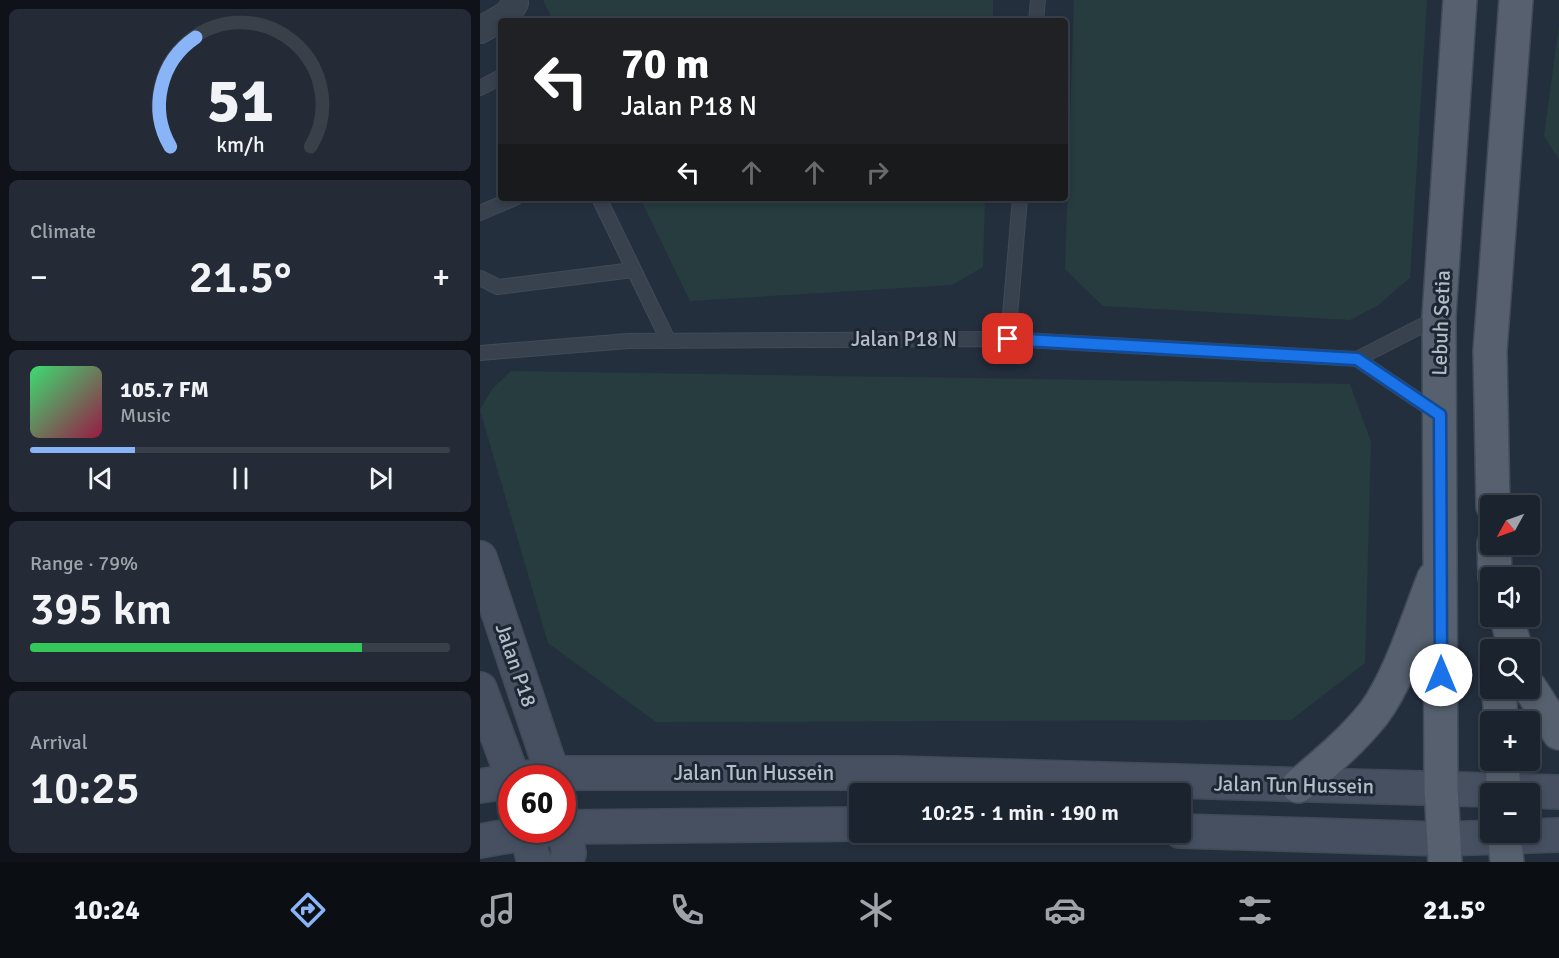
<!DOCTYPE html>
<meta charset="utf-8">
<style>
:root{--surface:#1b232e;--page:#242b36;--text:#f1f3f6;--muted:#a0a4aa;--line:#39404a;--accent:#8ab4f8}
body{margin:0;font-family:Signika,sans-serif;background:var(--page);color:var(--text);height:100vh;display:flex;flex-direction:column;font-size:22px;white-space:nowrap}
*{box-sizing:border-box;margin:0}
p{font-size:20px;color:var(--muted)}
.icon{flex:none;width:33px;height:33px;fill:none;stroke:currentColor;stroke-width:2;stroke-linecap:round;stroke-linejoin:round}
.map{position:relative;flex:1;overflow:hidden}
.sheet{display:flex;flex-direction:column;gap:9px;padding:9px;background:#0f1319;width:480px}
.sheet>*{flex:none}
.guide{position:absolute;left:18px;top:18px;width:570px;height:183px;border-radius:6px;box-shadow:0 3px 9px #0003,0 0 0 2px var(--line);background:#202124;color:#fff;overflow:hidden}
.needle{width:39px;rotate:230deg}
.fabs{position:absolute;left:1000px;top:495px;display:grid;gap:12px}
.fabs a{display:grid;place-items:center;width:60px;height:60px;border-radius:6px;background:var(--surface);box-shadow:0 3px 9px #0003,0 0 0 2px var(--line);font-size:30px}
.speed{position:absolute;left:18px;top:765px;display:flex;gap:12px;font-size:30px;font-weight:700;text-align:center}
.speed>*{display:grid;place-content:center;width:78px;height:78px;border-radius:50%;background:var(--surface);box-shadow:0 3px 9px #0003,0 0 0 2px var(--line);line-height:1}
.speed .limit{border:9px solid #d22;background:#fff;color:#111}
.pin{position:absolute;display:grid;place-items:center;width:51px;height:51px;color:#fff;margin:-26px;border-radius:12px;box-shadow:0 3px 9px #0006}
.me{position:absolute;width:66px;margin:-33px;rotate:0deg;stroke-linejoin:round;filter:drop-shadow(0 0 4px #0008)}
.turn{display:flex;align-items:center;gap:21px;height:126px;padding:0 24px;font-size:27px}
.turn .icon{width:78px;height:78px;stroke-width:2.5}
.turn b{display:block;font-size:42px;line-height:51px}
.lanes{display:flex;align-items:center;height:57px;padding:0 24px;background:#0003;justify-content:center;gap:30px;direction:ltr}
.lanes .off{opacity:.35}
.big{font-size:45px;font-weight:600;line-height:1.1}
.sheet .widget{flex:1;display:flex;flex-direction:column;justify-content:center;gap:9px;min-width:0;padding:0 21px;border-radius:9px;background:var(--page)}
.sheet .dial{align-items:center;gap:0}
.dial svg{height:156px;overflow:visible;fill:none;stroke:var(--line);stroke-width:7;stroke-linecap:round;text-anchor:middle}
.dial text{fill:var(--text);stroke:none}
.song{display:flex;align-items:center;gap:18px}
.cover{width:72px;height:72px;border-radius:9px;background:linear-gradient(135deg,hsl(140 70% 55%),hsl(340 70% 35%))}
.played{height:6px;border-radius:3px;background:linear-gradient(90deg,var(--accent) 25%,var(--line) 25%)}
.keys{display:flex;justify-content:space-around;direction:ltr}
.heat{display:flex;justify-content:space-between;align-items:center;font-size:33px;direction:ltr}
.charge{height:9px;border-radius:4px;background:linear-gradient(90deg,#34c759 79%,var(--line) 0)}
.trip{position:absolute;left:369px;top:783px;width:342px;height:60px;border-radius:6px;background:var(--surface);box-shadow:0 3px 9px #0003,0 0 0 2px var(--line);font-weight:600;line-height:60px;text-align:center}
.tab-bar{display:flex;height:96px;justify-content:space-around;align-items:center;background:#0b0e12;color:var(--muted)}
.tab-bar .icon{width:42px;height:42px}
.tab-bar .selected{color:var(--accent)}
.tab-bar b{font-size:27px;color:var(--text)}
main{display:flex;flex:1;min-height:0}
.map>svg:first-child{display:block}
.green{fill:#263c3f}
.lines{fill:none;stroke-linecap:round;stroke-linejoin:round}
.lane-casing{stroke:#414a57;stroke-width:16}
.street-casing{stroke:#414a57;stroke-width:28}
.secondary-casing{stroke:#414a57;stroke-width:36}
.primary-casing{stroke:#414a57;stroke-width:36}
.lane{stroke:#38414e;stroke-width:14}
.street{stroke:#38414e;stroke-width:26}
.secondary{stroke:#465061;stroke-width:33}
.primary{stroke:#56606e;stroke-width:33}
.route-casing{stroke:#114b97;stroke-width:15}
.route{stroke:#1a73e8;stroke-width:10}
.labels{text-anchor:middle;stroke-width:6;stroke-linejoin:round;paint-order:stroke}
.street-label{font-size:21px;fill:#b4bcc9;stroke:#1d2633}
</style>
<main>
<section class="sheet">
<div class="widget dial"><svg viewBox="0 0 100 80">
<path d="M14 69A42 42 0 1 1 86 69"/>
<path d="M14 69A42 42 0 0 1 27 13" stroke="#8ab4f8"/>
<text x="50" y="56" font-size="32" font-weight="700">51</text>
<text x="50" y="72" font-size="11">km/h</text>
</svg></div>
<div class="widget"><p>Climate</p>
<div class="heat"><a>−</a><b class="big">21.5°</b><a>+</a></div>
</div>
<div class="widget">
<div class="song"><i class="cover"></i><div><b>105.7 FM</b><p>Music</p></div></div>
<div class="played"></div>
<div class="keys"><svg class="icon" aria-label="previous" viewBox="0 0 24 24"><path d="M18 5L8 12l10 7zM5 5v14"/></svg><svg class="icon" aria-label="pause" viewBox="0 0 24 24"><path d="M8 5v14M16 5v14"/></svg><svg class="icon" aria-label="next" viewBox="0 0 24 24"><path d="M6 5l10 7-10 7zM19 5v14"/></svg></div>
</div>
<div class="widget"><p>Range · 79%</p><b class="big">395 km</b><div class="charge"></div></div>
<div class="widget"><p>Arrival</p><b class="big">10:25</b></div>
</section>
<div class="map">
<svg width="1079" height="862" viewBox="0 0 1079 862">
<rect width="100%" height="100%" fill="#242f3e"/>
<!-- green -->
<g class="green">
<path d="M63,0H513V21H73Z"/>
<path d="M594,0H947L930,278L897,306L870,320L623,306L585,269Z"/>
<path d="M1079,25V160L1064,136Z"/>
<path d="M160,198H505L503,267L472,285L210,301Z"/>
<path d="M31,371L870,384L891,442L885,663L811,720L176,722L68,643L0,410L12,389Z"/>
</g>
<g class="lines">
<defs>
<g id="lane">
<path d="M556,21L558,0"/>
<path d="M0,88L21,77"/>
<path d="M119,198L188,340"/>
<path d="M0,213L35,198"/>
<path d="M0,278L18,287L153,270"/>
<path d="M528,339L540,198"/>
<path d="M0,353L148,341L528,339L877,359L959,317"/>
<path d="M877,359L957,413"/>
</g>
<path id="street" d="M0,30L28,14L35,3"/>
<g id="secondary">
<path d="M0,558L74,778"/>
<path d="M0,689L33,778"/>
<path d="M46,778L73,773H415L1079,792"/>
<path d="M0,786L32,781"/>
<path d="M82,816L89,853L86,862"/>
<path d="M82,827L380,824"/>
<path d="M46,830L54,862"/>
<path d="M700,831L962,839L1079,835"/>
<path d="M0,841L64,830"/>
</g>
<g id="primary">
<path d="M1013,506L1010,351L1036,0"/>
<path d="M1014,544L1015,578"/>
<path d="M1026,616L1036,650"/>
<path d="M1019,688L1021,722"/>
<path d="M1050,688L1079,733"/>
<path d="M1022,760L1024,794"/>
<path d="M818,786C845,763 872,741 894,713C919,680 938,618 954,578"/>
<path d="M1024,832L1027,862"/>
<path d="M965,862L961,788L959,316L980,0"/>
</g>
</defs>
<!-- lane casing -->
<use href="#lane" class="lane-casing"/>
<!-- street casing -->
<use href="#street" class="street-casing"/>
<!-- secondary casing -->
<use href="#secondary" class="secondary-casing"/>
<!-- primary casing -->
<use href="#primary" class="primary-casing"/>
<!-- lane -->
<use href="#lane" class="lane"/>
<!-- street -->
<use href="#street" class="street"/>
<!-- secondary -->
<use href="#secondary" class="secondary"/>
<!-- primary -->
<use href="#primary" class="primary"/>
</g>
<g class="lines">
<defs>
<path id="route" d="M528,339L877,359L960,415L961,675"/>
</defs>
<!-- route casing -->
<use href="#route" class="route-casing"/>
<!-- route -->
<use href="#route" class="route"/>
</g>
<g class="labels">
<!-- street labels -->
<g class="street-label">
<text transform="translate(961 323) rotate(-88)" y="7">Lebuh Setia</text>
<text x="424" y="346">Jalan P18 N</text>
<text transform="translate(36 665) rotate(71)" y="7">Jalan P18</text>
<text x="274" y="780">Jalan Tun Hussein</text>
<text transform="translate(814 785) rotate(1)" y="7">Jalan Tun Hussein</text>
</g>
</g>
</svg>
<div class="fabs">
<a><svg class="needle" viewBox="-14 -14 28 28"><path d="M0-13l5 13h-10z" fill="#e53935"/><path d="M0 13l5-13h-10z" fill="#a0a4aa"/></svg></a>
<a><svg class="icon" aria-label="sound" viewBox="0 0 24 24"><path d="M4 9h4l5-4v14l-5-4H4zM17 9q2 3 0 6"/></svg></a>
<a><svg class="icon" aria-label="search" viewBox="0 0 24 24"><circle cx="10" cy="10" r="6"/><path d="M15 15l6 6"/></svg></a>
<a>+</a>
<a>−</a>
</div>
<div class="speed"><div class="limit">60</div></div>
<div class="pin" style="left:528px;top:339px;background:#d93025"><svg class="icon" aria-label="arrive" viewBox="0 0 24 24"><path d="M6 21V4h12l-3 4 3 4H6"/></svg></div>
<svg class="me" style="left:961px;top:675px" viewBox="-20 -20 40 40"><circle r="19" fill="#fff"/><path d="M0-13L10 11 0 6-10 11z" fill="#1a73e8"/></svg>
<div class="trip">10:25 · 1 min · 190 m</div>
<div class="guide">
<div class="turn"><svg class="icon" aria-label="left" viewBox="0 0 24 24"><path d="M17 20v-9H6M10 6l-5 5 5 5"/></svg><div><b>70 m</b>Jalan P18 N</div></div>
<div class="lanes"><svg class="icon" aria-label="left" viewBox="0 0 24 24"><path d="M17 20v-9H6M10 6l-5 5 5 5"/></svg><svg class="icon off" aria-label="ahead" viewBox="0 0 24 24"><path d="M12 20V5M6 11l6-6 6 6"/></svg><svg class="icon off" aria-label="ahead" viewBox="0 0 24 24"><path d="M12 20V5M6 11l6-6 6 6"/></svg><svg class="icon off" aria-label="right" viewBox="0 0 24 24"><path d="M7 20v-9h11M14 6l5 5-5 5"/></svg></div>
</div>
</div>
</main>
<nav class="tab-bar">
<b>10:24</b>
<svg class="icon selected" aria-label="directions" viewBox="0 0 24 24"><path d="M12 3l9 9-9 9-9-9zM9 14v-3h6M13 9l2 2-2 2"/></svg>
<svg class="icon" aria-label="music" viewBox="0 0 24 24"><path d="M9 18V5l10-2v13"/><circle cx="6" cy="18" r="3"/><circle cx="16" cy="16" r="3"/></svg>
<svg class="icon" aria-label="phone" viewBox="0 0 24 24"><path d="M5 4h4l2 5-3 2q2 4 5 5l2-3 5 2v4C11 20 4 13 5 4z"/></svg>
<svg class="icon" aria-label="climate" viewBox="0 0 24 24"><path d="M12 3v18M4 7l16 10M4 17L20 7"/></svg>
<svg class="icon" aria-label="car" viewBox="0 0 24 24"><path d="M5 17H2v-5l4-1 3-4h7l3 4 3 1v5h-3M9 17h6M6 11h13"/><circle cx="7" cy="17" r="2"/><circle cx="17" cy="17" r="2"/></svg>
<svg class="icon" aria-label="filters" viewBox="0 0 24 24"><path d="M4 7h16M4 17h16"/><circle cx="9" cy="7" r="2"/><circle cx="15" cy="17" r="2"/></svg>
<b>21.5°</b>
</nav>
